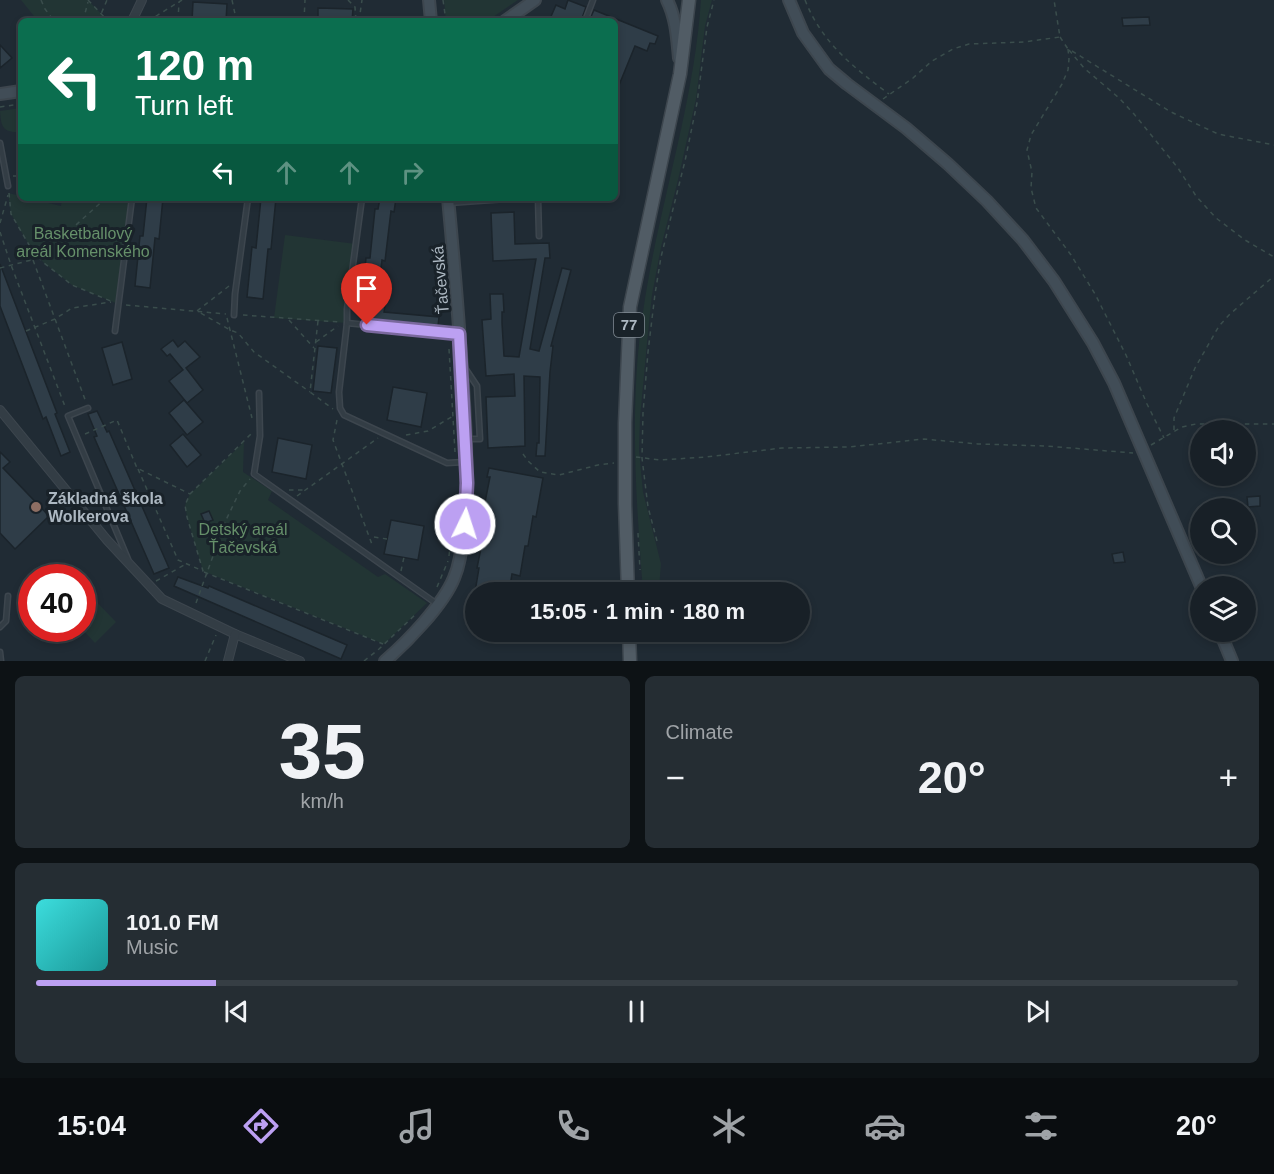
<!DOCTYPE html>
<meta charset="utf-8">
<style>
:root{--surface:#182027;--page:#252d33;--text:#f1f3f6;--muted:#9fa3a7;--line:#363e44;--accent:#bca0f2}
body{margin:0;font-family:Helvetica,sans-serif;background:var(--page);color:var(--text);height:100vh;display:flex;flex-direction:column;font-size:22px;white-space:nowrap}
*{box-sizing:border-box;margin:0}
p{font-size:20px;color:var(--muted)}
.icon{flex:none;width:33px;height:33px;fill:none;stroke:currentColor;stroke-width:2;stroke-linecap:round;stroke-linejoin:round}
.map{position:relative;height:661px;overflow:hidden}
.drawer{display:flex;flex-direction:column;gap:15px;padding:15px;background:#0d1215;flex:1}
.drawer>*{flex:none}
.hud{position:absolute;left:18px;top:18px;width:600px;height:183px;border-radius:9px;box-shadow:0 3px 9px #0003,0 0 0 2px var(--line);background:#0b6e4f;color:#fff;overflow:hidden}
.buttons{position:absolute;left:1190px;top:420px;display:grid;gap:12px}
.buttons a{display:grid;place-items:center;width:66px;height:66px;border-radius:50%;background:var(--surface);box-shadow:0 3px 9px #0003,0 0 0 2px var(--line);font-size:30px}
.speed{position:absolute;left:18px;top:564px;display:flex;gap:12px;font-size:30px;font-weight:700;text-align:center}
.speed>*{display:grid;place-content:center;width:78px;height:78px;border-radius:50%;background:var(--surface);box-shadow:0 3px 9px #0003,0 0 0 2px var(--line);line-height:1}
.speed .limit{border:9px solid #d22;background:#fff;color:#111}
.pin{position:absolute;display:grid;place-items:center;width:51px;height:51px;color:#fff;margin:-62px -26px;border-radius:50% 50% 50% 0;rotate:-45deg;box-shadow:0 0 6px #0007}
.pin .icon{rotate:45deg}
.me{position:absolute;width:66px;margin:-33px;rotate:4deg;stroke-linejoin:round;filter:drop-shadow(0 0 4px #0008)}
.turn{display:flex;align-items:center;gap:21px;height:126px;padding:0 18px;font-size:27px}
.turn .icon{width:78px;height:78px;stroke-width:2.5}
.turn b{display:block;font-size:42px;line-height:51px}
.lanes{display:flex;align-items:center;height:57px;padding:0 18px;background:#0003;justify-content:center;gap:30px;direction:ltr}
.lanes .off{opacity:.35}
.big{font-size:45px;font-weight:800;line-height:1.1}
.drawer .widget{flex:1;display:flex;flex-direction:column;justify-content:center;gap:9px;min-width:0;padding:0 21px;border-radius:9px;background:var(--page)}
.drawer .dial{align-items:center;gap:0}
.dial b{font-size:78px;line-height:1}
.song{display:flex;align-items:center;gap:18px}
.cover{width:72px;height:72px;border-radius:9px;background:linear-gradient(135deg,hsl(180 70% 55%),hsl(180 70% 35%))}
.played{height:6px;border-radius:3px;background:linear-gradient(90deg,var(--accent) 15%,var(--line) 15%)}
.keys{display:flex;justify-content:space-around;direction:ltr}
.heat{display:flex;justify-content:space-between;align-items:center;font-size:33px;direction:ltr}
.drawer .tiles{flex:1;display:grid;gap:15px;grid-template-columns:1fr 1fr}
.widget:last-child{grid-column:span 2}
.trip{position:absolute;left:465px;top:582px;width:345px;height:60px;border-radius:30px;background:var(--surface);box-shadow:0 3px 9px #0003,0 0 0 2px var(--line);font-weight:800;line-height:60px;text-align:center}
.menu{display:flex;height:96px;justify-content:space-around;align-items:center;background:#0a0d10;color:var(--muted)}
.menu .icon{width:42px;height:42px}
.menu .active{color:var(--accent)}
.menu b{font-size:27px;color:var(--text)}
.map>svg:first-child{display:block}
.green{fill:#223534}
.building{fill:#2f3d48;stroke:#1b242b;stroke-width:1.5}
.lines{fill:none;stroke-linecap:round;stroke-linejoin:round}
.lane-casing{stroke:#3d464e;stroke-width:7}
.street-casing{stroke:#3d464e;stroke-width:10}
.secondary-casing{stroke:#3d464e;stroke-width:14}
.primary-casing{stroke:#3d464e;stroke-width:15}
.path{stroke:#3a4d4c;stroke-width:1.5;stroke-dasharray:4.5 4.5;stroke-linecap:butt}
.lane{stroke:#333d45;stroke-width:4}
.street{stroke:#333d45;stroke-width:8}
.secondary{stroke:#414d57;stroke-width:10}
.primary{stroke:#515c65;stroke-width:12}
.route-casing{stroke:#7a689d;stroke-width:15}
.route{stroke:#bca0f2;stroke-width:10}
.education-dot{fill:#8d6e63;stroke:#192229;stroke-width:2}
.labels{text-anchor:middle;stroke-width:6;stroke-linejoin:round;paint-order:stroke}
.shield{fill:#192229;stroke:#818b94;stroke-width:1.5}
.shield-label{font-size:15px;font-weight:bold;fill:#adb8c2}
.park-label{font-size:16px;fill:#66906a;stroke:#192229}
.street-label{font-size:16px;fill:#adb8c2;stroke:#192229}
.poi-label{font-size:16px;font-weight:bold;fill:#adb8c2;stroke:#192229;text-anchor:start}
</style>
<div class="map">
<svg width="1274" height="661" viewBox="0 0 1274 661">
<rect width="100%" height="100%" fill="#202b34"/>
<!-- green -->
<g class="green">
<path d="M21,0H88L108,21H38Z"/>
<path d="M444,0H518L487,21H446Z"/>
<path d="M701,0H712L705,26L696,99L678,180L661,247L652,295L648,333L640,418L639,450L643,492L661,564L659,589L656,592H643C636,499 629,405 643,312C658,207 694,106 701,0Z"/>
<path d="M21,108V124H17L16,132C1,132 1,123 0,111Z"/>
<path d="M8,193L21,196V198H28L61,206L62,198H132L118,304L72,285L44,263L32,250L11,214Z"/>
<path d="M285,235L356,244L347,323L274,318Z"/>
<path d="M244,442L243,472L272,491L268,500L378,577L385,574L427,603L384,644L203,571L187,517L185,505L190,494Z"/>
<path d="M83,588L116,622L95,643L82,629Z"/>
</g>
<!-- building -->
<g class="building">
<path d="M568,0L586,7L581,21H571L566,19L565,21H549L556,5L565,9Z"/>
<path d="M193,2L227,4L226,21H192Z"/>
<path d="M318,8L353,9L352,21H318Z"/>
<path d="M594,10L658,36L655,44L650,43L647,51L635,46L615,95V21H589Z"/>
<path d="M1149,17L1150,25L1123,26L1122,18Z"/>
<path d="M0,45L12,58L0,68Z"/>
<path d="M147,198H163L159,239L155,238L150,288L135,286L140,236H143Z"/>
<path d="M261,198H276L271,249H268L263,299L247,297L252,247L256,248Z"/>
<path d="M380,198H396L394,212L391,211L385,261L382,260L378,293L387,294L384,312L439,317L438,326L391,321L363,320L364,309L361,308L366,258H370L375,209H378Z"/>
<path d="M514,212L515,244L549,243L550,258H545L530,349L539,351L562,268L571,270L551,346H553L550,372L545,456H536L537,443H539L540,377L524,376L525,446L488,448L486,397L515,396L514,374L486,376L482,320L491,319L490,294H503L504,312H502V323L504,356L519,357L536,259L493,261L491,213Z"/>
<path d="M0,264L57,413L55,414L70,452L61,456L46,417L43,419L0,306Z"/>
<path d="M173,340L178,347L185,341L200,357L186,368L203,390L187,403L169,381L183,370L170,354L167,356L161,349Z"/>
<path d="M122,342L132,379L113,385L102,348Z"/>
<path d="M318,346L337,348L331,393L313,391Z"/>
<path d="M393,387L427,393L421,427L387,420Z"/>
<path d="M184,400L203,422L187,435L169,413Z"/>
<path d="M97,411L107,432L109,431L169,568L154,574L94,437L97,436L88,414Z"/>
<path d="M183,434L201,455L187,467L170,445Z"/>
<path d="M278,438L312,445L306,479L272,472Z"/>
<path d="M0,452L10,462L3,468L49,516L15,549L0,533Z"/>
<path d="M489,468L543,478L536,517L533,516L528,546H525L520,576L512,574L509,592H475L479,568H477L483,538H481L486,508L484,507L490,477H487Z"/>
<path d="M1260,496V506L1248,507L1247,497Z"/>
<path d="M209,511L213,520L205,523L201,514Z"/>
<path d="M391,520L424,526L418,560L384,554Z"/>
<path d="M1123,552L1125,562L1114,563L1112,554Z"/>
<path d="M178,577L208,588L209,586L347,645L341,659L174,586Z"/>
</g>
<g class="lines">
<defs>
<g id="lane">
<path d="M585,21L593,0"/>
<path d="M0,143L8,186"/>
<path d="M362,198L347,309V323L339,392L340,408L344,415L447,463L464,462"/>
<path d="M538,198L539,236"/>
<path d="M449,203L521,198"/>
<path d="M234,315L235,294L248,198"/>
<path d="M347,323L459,334"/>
<path d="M115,331L132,198"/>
<path d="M465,368L477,386L480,439H466"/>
<path d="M259,393L260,436L254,474L437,604"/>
<path d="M88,408L68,416L128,559"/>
<path d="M0,627L6,621L8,596"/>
<path d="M0,652L1,661"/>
</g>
<g id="street">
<path d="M132,21L142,0"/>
<path d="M0,410L107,540L162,599L235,634L300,661"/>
<path d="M228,661L235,634"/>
</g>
<g id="secondary">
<path d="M429,0L431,21"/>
<path d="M667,0C676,18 677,37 679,58"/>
<path d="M789,0L803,33L829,69L847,84L906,128L948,164L987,201L1023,240L1054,281L1093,343L1114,383L1201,586"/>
<path d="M505,21L535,0"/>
<path d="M0,94L21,91"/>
<path d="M1220,632L1232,661"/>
<path d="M385,661C407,642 443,605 454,578C460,564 462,548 463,533C468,495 467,458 465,420C461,346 455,272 448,198"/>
</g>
<g id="primary">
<path d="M628,592L625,504V423L630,307L680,74L689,0"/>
<path d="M629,632L630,661"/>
</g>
</defs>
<!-- lane casing -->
<use href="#lane" class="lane-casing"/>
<!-- street casing -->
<use href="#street" class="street-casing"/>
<!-- secondary casing -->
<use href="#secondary" class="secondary-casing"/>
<!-- primary casing -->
<use href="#primary" class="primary-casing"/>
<!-- path -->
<g class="path">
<path d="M41,0L45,9L54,21"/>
<path d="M88,0L108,21"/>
<path d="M232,0L235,14L236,21"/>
<path d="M348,0L355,7L356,21"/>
<path d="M443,0L446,21"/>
<path d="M805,0C822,43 853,67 889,94"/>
<path d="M83,21L88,2"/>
<path d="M98,21L107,0"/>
<path d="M148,21L182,0"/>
<path d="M178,21L179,2"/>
<path d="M304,21L305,0"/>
<path d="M359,21L362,0"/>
<path d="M1060,37L1068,49"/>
<path d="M1068,49L1069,59L1068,70L1062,84L1031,135L1027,150L1032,172L1031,188L1036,208L1071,255L1095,294L1126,355L1147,404L1164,438"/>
<path d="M1069,50L1084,68L1119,98L1134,114L1178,168L1196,196L1216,218L1245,240L1274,257"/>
<path d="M1072,51L1171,112L1218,134L1274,145"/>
<path d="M883,99L913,78L932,61L953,49L969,44L1024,42L1060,37L1054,0"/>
<path d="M0,107L21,104"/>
<path d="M13,176H21"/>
<path d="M9,193L11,214L32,250L44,263L72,285L113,302"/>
<path d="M0,223L8,195"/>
<path d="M0,232L11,265L66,409"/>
<path d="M33,260L86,402"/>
<path d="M0,268L39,258L106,198"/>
<path d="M229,286L197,311L230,330L238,333L254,352L310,392"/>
<path d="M126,305L226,314"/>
<path d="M243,315L339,322"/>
<path d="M227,318L252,418"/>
<path d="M289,320L314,348"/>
<path d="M318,321L310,392L333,409"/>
<path d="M26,331L55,319L72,308L111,302"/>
<path d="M316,342L338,326"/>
<path d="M449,349L455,452"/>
<path d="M337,420L333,440L373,547"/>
<path d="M1174,430V418L1195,368L1219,326L1230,314L1274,276"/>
<path d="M85,434L117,420L137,468L190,494"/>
<path d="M406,435L428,431L453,416"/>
<path d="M1151,445L1182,427L1196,424H1274"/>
<path d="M523,454L528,461L540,472L559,475L598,465L614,463"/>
<path d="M636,457L660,460L706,457L782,448L849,447L924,439L978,444L1046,446L1133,453"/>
<path d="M138,469L178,560L203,571L187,517L185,505L190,494L252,433"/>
<path d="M289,490H305"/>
<path d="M297,496L378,438"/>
<path d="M638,533L640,570"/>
<path d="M374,537L387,539"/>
<path d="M657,541L648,507L642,458L643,413L648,352L655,294L661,257L685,161L697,103L707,27L714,0"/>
<path d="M449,556L451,537"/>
<path d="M401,571L404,557"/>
<path d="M204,572L383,644"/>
<path d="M156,581L186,564"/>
<path d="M437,587L448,561"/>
<path d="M196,603L226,520L240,491L250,479"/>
<path d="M205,661L216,635"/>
<path d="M364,661L379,649L416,614"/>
</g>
<!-- lane -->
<use href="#lane" class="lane"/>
<!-- street -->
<use href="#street" class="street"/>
<!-- secondary -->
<use href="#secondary" class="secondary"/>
<!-- primary -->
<use href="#primary" class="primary"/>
</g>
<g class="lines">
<defs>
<path id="route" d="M367,325L459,334L467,483L465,524"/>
</defs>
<!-- route casing -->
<use href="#route" class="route-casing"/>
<!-- route -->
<use href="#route" class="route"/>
</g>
<!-- markers -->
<circle class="education-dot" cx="36" cy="507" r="6"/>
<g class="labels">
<!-- shield labels -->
<rect class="shield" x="614" y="313" width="30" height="24" rx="4.5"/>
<g class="shield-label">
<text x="629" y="330">77</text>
</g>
<!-- park labels -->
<g class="park-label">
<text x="83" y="239">Basketballový<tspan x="83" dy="18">areál Komenského</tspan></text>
<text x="243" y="535">Detský areál<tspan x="243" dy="18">Ťačevská</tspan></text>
</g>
<!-- street labels -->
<g class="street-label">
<text transform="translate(440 280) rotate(-95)" y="6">Ťačevská</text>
</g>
<!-- poi labels -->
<g class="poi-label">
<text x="48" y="504">Základná škola<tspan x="48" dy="18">Wolkerova</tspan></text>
</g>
</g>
</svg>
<div class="buttons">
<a><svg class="icon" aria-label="sound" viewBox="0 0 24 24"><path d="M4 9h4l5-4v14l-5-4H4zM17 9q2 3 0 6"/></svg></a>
<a><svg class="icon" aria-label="search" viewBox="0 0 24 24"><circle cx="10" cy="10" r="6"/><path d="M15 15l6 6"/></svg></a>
<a><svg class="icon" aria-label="layers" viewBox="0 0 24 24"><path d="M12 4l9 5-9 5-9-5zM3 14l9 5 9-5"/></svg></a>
</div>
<div class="speed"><div class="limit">40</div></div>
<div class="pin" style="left:367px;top:325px;background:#d93025"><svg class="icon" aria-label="arrive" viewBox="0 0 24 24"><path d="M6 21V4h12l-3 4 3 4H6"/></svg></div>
<svg class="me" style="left:465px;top:524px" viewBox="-20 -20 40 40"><circle r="17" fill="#bca0f2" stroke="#fff" stroke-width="3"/><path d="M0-11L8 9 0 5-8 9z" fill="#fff"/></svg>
<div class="trip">15:05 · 1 min · 180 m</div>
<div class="hud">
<div class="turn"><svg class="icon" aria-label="left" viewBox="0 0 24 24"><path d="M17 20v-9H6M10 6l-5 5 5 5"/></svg><div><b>120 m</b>Turn left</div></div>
<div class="lanes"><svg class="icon" aria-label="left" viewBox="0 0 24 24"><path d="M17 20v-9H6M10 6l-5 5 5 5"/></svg><svg class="icon off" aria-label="ahead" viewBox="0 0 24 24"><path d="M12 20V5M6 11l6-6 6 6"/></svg><svg class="icon off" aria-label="ahead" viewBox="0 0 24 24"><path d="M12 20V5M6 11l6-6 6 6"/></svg><svg class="icon off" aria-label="right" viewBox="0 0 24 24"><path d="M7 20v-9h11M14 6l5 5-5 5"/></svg></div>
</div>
</div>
<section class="drawer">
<div class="tiles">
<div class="widget dial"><b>35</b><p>km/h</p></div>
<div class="widget"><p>Climate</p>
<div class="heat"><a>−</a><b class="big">20°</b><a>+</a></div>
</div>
<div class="widget">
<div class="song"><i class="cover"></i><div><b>101.0 FM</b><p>Music</p></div></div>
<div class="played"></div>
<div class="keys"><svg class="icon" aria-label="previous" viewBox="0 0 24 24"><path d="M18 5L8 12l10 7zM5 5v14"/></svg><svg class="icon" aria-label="pause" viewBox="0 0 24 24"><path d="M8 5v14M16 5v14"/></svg><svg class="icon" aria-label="next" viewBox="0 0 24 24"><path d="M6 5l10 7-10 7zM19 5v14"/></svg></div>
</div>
</div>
</section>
<nav class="menu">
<b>15:04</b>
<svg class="icon active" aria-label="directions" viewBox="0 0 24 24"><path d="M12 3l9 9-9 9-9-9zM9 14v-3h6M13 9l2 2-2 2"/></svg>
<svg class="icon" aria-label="music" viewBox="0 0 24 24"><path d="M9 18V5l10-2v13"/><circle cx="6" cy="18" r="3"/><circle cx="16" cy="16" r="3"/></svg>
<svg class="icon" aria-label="phone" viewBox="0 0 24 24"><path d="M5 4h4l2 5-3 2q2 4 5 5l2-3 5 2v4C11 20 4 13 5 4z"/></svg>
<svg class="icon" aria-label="climate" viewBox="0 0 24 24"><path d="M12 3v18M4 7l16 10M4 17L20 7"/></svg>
<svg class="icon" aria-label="car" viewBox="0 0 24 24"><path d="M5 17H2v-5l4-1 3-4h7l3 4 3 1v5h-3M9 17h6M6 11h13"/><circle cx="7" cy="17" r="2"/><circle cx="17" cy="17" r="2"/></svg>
<svg class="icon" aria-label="filters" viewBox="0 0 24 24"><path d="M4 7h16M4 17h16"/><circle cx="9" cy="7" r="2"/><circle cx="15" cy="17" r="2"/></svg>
<b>20°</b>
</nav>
